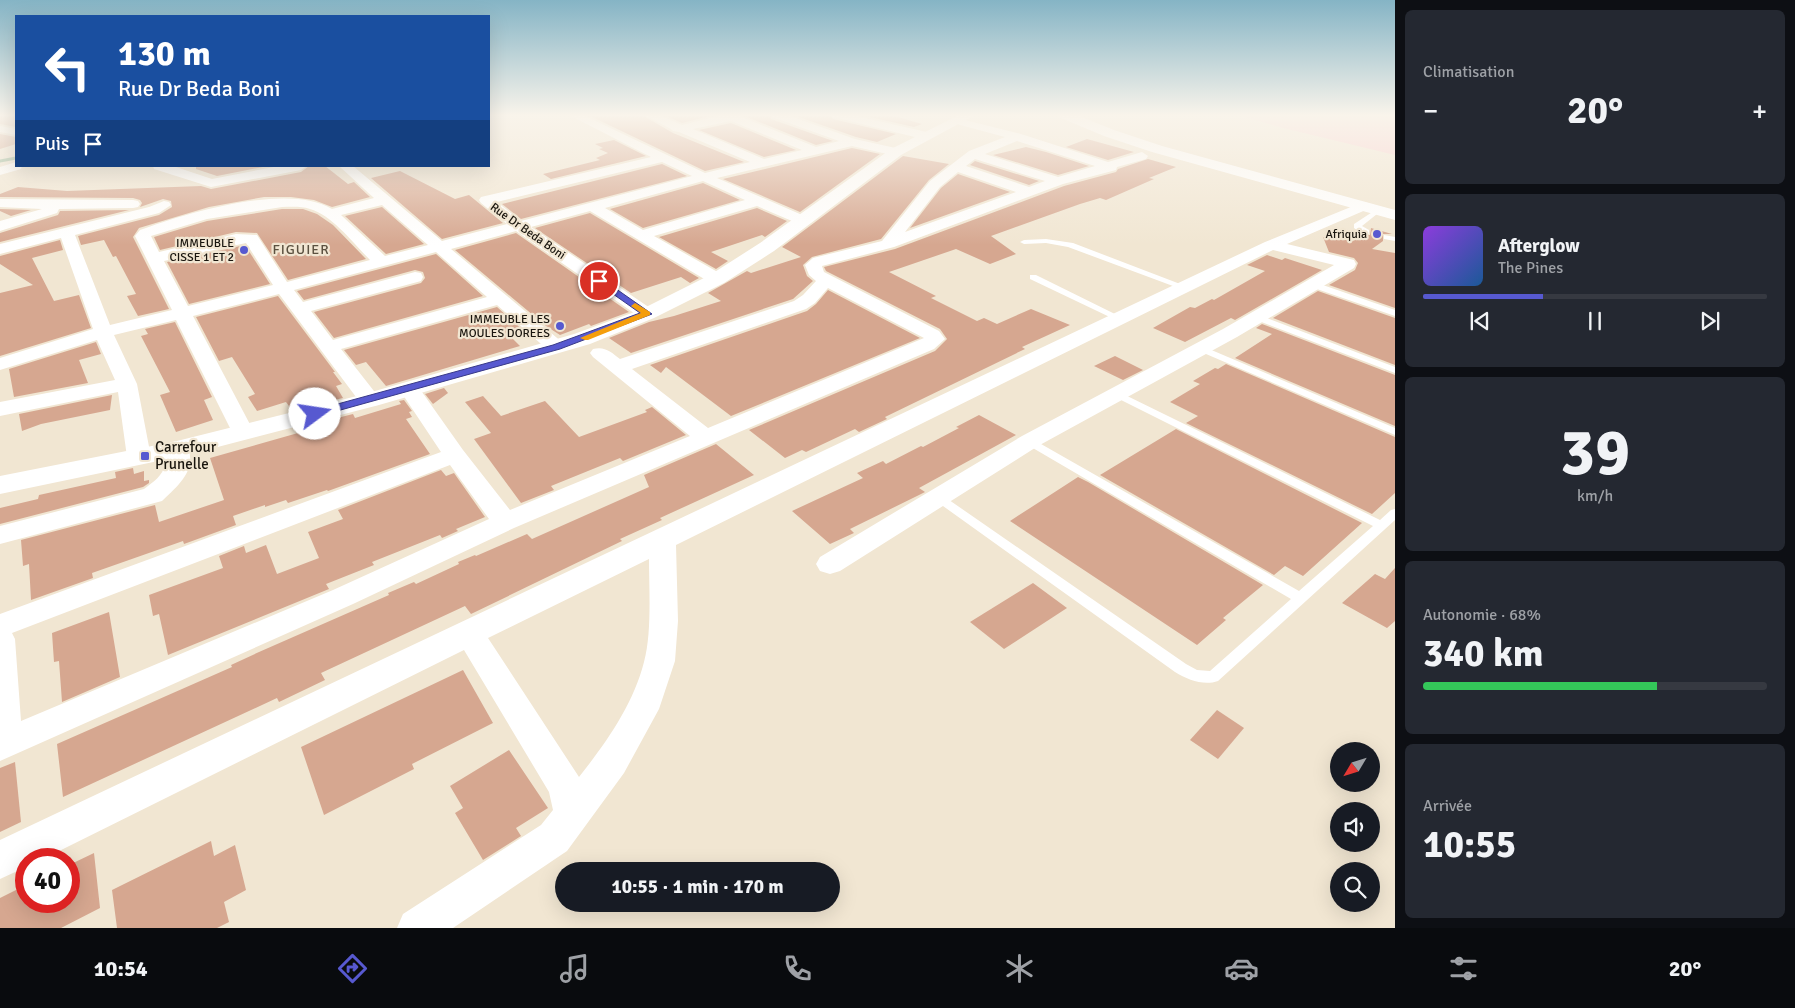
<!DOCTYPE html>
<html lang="fr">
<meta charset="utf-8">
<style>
:root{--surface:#171b24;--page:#242831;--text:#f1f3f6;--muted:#9ea1a6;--line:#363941;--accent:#5759d0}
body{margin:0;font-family:Signika,sans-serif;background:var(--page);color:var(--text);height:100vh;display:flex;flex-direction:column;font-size:19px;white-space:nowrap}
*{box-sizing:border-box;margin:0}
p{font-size:16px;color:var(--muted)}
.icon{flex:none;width:28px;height:28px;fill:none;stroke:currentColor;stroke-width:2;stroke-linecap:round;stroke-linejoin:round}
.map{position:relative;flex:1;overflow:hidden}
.side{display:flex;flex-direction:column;gap:10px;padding:10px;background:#0d0f14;width:400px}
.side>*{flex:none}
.guide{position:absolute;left:15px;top:15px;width:475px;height:152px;border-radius:0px;box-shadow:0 5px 20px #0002;background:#1a4fa0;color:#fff;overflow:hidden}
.needle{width:32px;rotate:232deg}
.tools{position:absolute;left:1330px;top:742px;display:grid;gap:10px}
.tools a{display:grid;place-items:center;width:50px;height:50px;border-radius:50%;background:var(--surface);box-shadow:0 5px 20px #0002;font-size:25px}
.speed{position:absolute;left:15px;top:848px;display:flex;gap:10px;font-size:25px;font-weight:700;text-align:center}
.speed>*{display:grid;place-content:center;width:65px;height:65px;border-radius:50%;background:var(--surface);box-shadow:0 5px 20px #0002;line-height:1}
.speed .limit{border:8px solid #d22;background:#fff;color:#111}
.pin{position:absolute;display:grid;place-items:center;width:42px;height:42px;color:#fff;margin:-21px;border:2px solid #fff;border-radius:50%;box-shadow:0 1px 5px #0007}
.me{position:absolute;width:55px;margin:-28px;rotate:76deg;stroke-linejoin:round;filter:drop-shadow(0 0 4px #0008)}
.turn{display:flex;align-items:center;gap:18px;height:105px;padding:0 20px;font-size:22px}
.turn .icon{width:65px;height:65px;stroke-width:2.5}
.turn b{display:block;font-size:35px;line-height:42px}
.then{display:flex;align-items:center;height:48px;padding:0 20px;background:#0003;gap:10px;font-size:19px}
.big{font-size:38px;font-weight:800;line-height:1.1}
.side .card{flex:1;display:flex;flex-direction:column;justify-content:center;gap:8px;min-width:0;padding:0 18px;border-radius:8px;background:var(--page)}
.side .dial{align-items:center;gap:0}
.dial b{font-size:65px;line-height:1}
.song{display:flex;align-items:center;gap:15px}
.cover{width:60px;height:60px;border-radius:8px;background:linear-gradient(135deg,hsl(270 70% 55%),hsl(210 70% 35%))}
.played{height:5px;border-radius:2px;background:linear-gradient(90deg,var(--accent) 35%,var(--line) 35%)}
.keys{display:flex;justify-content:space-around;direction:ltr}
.heat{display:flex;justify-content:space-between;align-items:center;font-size:28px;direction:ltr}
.charge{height:8px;border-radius:4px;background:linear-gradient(90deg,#34c759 68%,var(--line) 0)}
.trip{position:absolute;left:555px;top:862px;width:285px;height:50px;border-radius:25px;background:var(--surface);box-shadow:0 5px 20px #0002;font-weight:800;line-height:50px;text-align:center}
.dock{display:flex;height:80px;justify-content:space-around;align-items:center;background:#090b0e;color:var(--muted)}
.dock .icon{width:35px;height:35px}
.dock .selected{color:var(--accent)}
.dock b{font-size:22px;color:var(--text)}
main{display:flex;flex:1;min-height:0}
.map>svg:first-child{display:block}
.green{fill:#facdce}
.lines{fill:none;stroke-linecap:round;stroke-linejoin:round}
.stream{stroke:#90b491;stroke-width:3}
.building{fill:#d6a790}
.service{fill:#fff;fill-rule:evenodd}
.minor{fill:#fff;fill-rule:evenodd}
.tertiary{fill:#fff;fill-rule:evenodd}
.secondary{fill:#fff;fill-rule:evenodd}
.route{fill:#5759d0;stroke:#393a87}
.slow{fill:#f59e0b}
.poi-dot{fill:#5759d0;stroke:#f1e6d2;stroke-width:2}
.labels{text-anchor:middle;stroke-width:4.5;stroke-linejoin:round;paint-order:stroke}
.far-street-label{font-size:12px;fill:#19150e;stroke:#f1e6d2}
.far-poi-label{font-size:12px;fill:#19150e;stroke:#f1e6d2;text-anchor:end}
.far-neighbourhood-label{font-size:14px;letter-spacing:1px;fill:#5b5140;stroke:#f1e6d2}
.poi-label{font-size:15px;fill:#19150e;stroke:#f1e6d2;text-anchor:start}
</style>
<main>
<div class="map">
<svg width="1395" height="928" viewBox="0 0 1395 928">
<rect width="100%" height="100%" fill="#f1e6d2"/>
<!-- green -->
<path class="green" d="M1239,115H1395V155L1279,127Z"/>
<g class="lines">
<!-- stream -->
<path class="stream" d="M0,161L16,158"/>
</g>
<!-- building -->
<g class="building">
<path d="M0,115H16V127L0,124Z"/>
<path d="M588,115H642L673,133L744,162L705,171Z"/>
<path d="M664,115H714L682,123Z"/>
<path d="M742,115H769L771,119L833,141L816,145Z"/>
<path d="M793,115H830L833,119L896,134L877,142L856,137Z"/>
<path d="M861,115H891L922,124L914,127Z"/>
<path d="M731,123L796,150L764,157L699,130Z"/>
<path d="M0,134L16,137V144L0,149Z"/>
<path d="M1087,139L1134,152L1108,160L1066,147Z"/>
<path d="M614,140L646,156L551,179L543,174L600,160L596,158L608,153L599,149L603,148L595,144Z"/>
<path d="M1026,147L1046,152L1089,166L1058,175L993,155Z"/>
<path d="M852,148L880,154L800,212L723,179Z"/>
<path d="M903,156L949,164L929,180L881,239L812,257L803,265L807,276L813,281L793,299L631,353L609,338L649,322L674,316L721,301L708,293L747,271L751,273L801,257L782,247Z"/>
<path d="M1148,159L1176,167L1149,178L1154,179L1106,200L1100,198L1080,204L991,236L1016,254L990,264L956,249L889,272L936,296L931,298L977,321L984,318L997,324L1031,309L1070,325L1022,347L1025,349L885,417L887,419L859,432L855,429L806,452L802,450L785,458L749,430L935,351L947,339L940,329L826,271L824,267L895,249L1064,186L1116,172L1118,169Z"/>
<path d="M975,161L1039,181L1029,185L970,165Z"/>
<path d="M662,164L687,176L521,219L502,204Z"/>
<path d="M196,166H268L217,176L196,169Z"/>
<path d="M309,166H325L348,184L354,182L370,197L332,207L314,200L291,197H264L209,207L139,228L133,237L169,309L138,316L127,296L136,294L116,256L113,257L104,240L81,245L78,236L159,215L172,207L171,201L163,199L140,207L142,203L140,200L133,198L0,197V194L18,187L67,191L201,186L211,189L301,172Z"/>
<path d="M400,171L455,199L469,195L503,223L442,239L371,178Z"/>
<path d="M958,174L1010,192L910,228L941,188Z"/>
<path d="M703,183L740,200L643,228L610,209Z"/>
<path d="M382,207L424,244L386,254L345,216Z"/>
<path d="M757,208L787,221L765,237L762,235L711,252L728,261L716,269L659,237Z"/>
<path d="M0,209L31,210L11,216L0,211Z"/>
<path d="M282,209H303L317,214L333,225L366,259L288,280L257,233L236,232L160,250L154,237L207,221Z"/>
<path d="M129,210L0,242V233L58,215L60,211Z"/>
<path d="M590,213L699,278L690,283L681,277L631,293L535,228Z"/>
<path d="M1371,228L1392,234H1383V241L1372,249L1395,253V308L1329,285L1355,270L1358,263L1354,258L1329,252L1323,237L1353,241L1361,235H1370Z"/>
<path d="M516,233L629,312L591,326L589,324L560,335L546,326L455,250Z"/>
<path d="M60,240L63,250L32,258L54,301L79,295L91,328L0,356V293L33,285L0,264V256Z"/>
<path d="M245,245L270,284L189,304L167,262Z"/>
<path d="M436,254L483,296L334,338L314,312L421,283L425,278L423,272L415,270L304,300L297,291Z"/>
<path d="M1267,255L1282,260L1285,258L1322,270L1235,320L1231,318L1185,342L1153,328L1190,307L1195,308L1212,299L1214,300L1265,271L1247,265Z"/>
<path d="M828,290L920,338L731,416L666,367L661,373L650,365L807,311L816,304Z"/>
<path d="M1318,291L1395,318V365L1273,318Z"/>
<path d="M278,296L335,372H333L342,384L336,386L343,398L292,410L286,402L257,411L248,397L255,394L232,357L219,361L196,317Z"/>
<path d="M497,307L526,333L511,337L520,346L386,386L366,362L356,365L344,350Z"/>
<path d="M175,322L212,397L204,400L213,420L176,432L160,395L170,392L141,336L148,334L145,329Z"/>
<path d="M1262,324L1395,375V426L1235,358L1272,334L1256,328Z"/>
<path d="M96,342L101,354L79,360L88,383L14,397L9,369Z"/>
<path d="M1115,356L1143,370L1123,380L1094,366Z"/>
<path d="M1226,364L1395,437V493L1372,514L1186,423L1198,416L1170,402L1200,384L1193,381L1215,368L1218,369Z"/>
<path d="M444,388L448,393L433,404L425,394Z"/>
<path d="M112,395L110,410L41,424L22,431L19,414Z"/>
<path d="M483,396L501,416L545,401L579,437L647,412L645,410L652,407L686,435L623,461L620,458L551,486L554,490L521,503L474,439L491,433L465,402Z"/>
<path d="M404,400L412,411L409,412L412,417L406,419L430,454L328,491L327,490L288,503L286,500L265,507V505L233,516L236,525L184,544L183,541L92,573L93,578L31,600L29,564L23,566L21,540L155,505L159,522L224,500L210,458L305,431L302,427L353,414L355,418L401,404L399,401Z"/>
<path d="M979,415L1016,435L919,488L925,492L917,496L850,529L854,533L830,544L792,511L863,478L857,473L883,461L886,464L921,446L923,447L959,428L956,427Z"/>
<path d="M1176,429L1362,523L1303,576L1285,566L1274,575L1100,475Z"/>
<path d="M716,444L754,475L660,518L662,520L620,539L622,541L471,614L465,606L321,673L325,680L279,702L277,698L63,797L57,744L232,667L231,665L259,652L389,595L388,593L414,582L416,584L459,564L458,562L475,555L476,556L527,534L532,539L649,487L644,475Z"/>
<path d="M133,468L134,474L144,471V481L149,480V483L143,487L0,524V508L38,499L39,495L116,478L115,472Z"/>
<path d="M441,470L446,476L454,473L485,517L456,529L458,531L442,538L440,535L372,562L374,565L326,584L329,589L168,655L159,614L153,616L149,595L223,568L219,556L244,546L246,553L266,545L277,574L319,558L308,532L343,519L338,510Z"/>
<path d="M1078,477L1088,482L1263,585L1223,618L1226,620L1197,645L1010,521Z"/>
<path d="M1395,568V621L1387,628L1342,603L1375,574L1385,579Z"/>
<path d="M1033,583L1067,608L1004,649L970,622Z"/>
<path d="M109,612L120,677L62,702L59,661L54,662L52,633Z"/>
<path d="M463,670L493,723L412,764L414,769L324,815L301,747Z"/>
<path d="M1217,710L1244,728L1218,759L1190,740Z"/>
<path d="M509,750L548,808L516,828L521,836L483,860L455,813L463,808L450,786Z"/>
<path d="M15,762L21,822L0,832V768Z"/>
<path d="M211,841L214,856L235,845L246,890L224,902L229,922L217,928H117L112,890Z"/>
<path d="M94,853L100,908L61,928H0V898L26,885V901H69V865Z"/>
</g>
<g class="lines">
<!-- service -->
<g class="service">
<path d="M1377,209L1382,210L1362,226L1369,230V234H1363L1354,228V224Z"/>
<path d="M1384,235L1395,237V241L1384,239Z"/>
<path d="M1046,239L1073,243L1188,287L1181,289L1068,247L1046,243L1024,244L1020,242L1024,240Z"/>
<path d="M1030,275H1036L1123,318L1119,321L1116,320L1030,279Z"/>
<path d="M1311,283H1317L1395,310V316L1311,287Z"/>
<path d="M1259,315L1395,367V373L1256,320V316Z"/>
<path d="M1202,346L1395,428V435L1199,351V347Z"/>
<path d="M1117,391L1380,520L1391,510L1395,509V520L1218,681C1204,686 1188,680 1175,672L929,496L935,492L939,493L1186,664L1197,670L1210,671L1291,599L1026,444L1025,442L1026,440H1034L1299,591L1373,526L1113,396L1112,394Z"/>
</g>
<!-- minor -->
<g class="minor">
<path d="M569,115H583L705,173L750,162L679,132L673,131L671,129L644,115H659L682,125L722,115H737L816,147L839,141L772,117L771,115H787L855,139L900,149L902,152L896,156L852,146L717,178L809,218L811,221L809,224H799L757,206L654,236L723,275L726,279L723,283H711L590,211L531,227L653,310L656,314L653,318L647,319L641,318L516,231L451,249L563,343L566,347L563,351L556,353L549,351L497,305L341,349L381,400L378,405L370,406L362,405L279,294L193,316L254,432L251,437L243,439L235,437L232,432L176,320L114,335L137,384L151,457L147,462L139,464L131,462L127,457L118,392L0,416V402L115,380L97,340L0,370V358L93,329L61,238L0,254V244L149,207L164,201L169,202L171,205L159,213L75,235L110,325L172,310L135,236L140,230C186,213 289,182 332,209L374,198L339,166H353L442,241L507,224L481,203L479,200L481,197L651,157ZM731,121L802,150L764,159L693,129ZM662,162L692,176L521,221L497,202ZM703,181L745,200L643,230L605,208ZM382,205L428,245L385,256L341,215ZM282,207C291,207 301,206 310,209C332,215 354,244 370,260L287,282L257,235L236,234L159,252L151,236L207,219ZM246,243L273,285L188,306L164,261ZM436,252L487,297L333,340L311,311L421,281L423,277L421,273L415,272L303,302L294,290Z"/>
<path d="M832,115H852L931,133L933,136L927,140L833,117Z"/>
<path d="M957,118L1021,134L1108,162L1142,152L1148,156L1146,159L1117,167L1116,170L1063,184L894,247L822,266L824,272L939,331L945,339L934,349L514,528L353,604L0,761V614L441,452L399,389L403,385L410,383L417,385L463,450L510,510L690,436L593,357L590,353L593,349C605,346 611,352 620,359L794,301L803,295L816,281L809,275L805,265L813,258L882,241L930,181L969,151L1005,137L953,123L951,121ZM1017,141L1095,166L1058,177L985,154ZM975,159L1045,181L1029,187L966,166ZM958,172L1016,192L905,232L940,187ZM828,288L924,338L708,428L632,369L806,309L815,303ZM450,465L489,519L333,590L21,721L15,639L12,633Z"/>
<path d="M0,126L16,129V135L0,132Z"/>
<path d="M16,162V166H22L21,169L0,175V167Z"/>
<path d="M153,166H173L212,179L279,166H307L301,170L211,187L154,169Z"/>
<path d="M0,199L133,200L138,201L140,204L138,207L133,208L59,209L57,213L0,231V221L42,209L0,207Z"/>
<path d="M1363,202L1368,203L1370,206L1368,209L1287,244L1354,260L1356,264L1354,268L1237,337L1038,446L840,571L830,574L820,571L816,564L820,557L1022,436L1223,329L1334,265L1273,250L676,545L678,621L675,661L659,709L624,773L567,851L453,928H397L403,914L541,825L553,810L549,792L464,650L43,859H26V867L0,879V840L1265,242ZM649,559C649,589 652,633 644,662C633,705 606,743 579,777L488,638Z"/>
<path d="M177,442L185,444C201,467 177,487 162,501L0,544V526L144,489C153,482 163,476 165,464C166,456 164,451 169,444Z"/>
</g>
<!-- tertiary -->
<path class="tertiary" d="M959,115H975L901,155L774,251L724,283L654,318L590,344L379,405L187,455L0,494V476L177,441L361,395L574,334L640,310L710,275L760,243L891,149Z"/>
<!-- secondary -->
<path class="secondary" d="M1060,115H1077L1114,130L1162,146L1395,210V220L1152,152L1104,136L1061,118Z"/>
</g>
<!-- sky -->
<linearGradient id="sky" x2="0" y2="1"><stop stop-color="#85b4c5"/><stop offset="0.47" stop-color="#f9f4eb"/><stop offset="1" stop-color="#f9f4eb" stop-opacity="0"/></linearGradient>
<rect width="1395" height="245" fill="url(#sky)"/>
<!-- route -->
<path class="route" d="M596,279H602L652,314L560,349L319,416L315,417L310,414L312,411L553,345L640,313L596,282Z"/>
<!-- slow -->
<path class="slow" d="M635,303L650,312V315L588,340H585L580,338L641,313L631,306Z"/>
<!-- markers -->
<g class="poi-dot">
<circle cx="1377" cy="234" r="5"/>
<circle cx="244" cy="250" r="5"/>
<circle cx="560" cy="326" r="5"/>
<rect x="140" y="451" width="10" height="10" rx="2.5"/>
</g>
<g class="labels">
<!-- far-street labels -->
<g class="far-street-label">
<text transform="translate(528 231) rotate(35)" y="4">Rue Dr Beda Boni</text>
</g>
<!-- far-poi labels -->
<g class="far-poi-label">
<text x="1367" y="238">Afriquia</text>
<text x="234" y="247">IMMEUBLE<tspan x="234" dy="14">CISSE 1 ET 2</tspan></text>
<text x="550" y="323">IMMEUBLE LES<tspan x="550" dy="14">MOULES DOREES</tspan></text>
</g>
<!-- far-neighbourhood labels -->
<g class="far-neighbourhood-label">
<text x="301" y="254">FIGUIER</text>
</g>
<!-- poi labels -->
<g class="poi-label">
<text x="155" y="452">Carrefour<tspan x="155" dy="17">Prunelle</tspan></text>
</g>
</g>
</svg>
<div class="tools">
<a><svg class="needle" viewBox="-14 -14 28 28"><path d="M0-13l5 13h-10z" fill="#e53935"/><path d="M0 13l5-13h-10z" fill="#9ea1a6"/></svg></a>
<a><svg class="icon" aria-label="sound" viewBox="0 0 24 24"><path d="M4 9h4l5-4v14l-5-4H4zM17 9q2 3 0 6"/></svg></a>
<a><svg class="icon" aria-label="search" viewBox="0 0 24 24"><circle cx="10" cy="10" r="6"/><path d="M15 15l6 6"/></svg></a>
</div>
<div class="speed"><div class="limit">40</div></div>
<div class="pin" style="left:599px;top:281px;background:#d93025"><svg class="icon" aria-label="arrive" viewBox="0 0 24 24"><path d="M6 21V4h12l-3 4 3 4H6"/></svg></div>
<svg class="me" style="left:315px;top:414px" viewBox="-20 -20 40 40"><circle r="19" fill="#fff"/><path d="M0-13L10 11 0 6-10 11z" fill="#5759d0"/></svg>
<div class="trip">10:55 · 1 min · 170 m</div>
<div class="guide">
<div class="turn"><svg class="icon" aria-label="left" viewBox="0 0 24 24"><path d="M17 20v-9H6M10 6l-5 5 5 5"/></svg><div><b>130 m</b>Rue Dr Beda Boni</div></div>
<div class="then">Puis<svg class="icon" aria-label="arrive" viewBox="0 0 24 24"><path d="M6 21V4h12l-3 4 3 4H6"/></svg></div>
</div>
</div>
<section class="side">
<div class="card"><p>Climatisation</p>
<div class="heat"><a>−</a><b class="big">20°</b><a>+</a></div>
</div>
<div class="card">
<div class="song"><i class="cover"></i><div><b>Afterglow</b><p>The Pines</p></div></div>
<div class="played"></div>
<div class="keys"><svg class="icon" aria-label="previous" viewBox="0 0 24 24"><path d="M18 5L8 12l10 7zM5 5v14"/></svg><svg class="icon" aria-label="pause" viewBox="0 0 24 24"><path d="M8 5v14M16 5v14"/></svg><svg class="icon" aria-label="next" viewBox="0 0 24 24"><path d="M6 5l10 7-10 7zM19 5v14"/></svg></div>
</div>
<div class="card dial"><b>39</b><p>km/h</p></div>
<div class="card"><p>Autonomie · 68%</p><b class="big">340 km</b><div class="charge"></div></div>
<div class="card"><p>Arrivée</p><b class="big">10:55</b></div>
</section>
</main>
<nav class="dock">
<b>10:54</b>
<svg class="icon selected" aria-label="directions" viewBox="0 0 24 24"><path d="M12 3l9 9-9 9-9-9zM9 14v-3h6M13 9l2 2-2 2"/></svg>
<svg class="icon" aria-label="music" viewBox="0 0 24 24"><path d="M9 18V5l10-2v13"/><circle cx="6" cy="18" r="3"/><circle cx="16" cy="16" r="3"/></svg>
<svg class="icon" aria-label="phone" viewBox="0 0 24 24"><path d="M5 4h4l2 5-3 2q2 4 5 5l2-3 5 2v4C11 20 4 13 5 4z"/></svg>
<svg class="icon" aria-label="climate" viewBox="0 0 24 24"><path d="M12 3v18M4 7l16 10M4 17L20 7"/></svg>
<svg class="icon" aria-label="car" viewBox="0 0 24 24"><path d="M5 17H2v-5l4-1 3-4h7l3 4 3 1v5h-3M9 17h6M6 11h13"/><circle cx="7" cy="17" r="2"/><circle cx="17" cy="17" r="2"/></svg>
<svg class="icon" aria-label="filters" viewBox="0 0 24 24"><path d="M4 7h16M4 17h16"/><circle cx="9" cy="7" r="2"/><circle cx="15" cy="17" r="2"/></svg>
<b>20°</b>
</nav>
